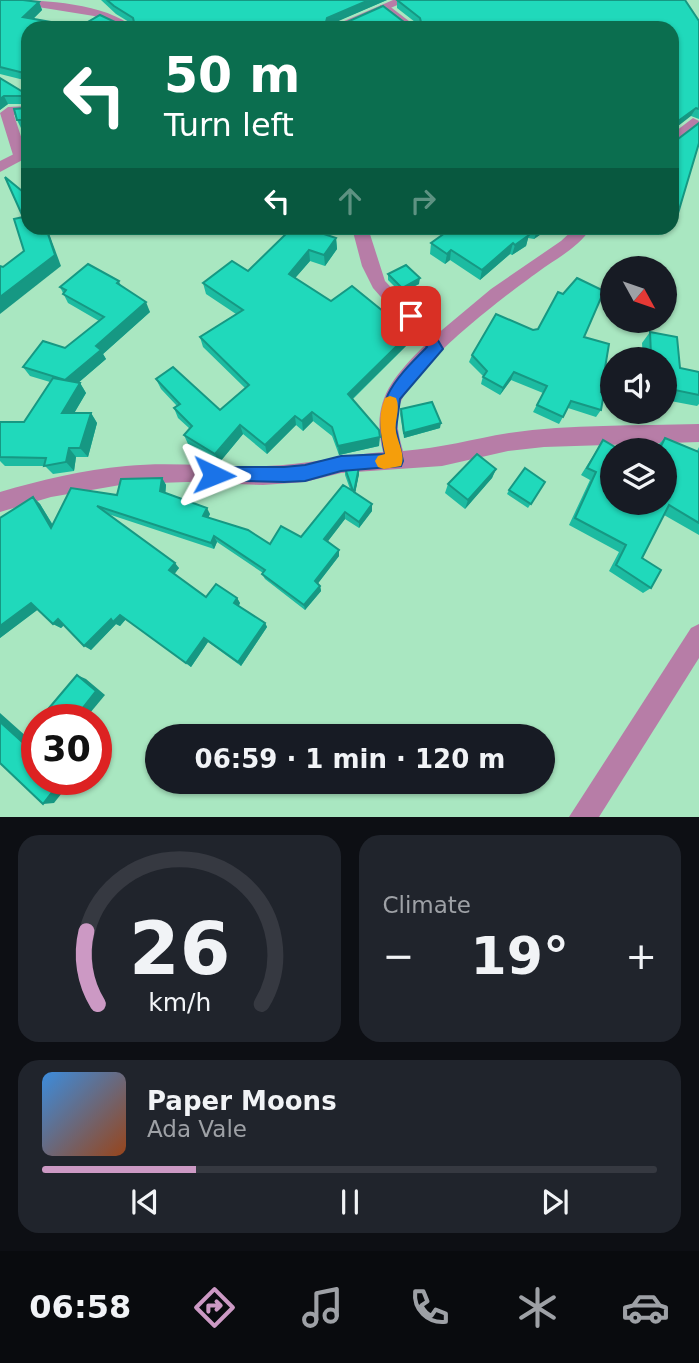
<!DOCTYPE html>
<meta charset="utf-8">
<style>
:root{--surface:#171b24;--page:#20242c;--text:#f1f3f6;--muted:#9ea1a6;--line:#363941;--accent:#cc99c4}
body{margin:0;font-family:"DejaVu Sans",sans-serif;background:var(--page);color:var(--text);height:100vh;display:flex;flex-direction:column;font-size:26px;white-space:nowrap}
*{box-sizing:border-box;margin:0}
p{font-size:23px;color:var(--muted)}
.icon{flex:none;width:38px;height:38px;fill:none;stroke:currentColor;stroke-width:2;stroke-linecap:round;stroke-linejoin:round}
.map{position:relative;height:817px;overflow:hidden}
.details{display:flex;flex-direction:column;gap:18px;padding:18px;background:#0d0f14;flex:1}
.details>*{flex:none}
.top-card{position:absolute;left:21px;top:21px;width:658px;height:214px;border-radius:21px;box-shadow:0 2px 5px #0004;background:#0b6e4f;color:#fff;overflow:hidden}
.needle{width:46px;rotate:130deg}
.buttons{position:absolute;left:600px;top:256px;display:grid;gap:14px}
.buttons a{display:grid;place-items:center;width:77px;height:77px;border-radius:50%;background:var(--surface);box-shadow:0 2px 5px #0004;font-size:35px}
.speed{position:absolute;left:21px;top:704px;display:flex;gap:14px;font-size:35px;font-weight:700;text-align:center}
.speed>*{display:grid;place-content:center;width:91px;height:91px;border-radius:50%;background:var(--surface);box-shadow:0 2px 5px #0004;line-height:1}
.speed .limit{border:10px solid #d22;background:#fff;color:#111}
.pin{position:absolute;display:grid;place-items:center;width:60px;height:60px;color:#fff;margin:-30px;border-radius:14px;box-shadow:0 4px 10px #0006}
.me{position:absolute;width:77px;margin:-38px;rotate:92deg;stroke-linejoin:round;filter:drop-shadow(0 0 5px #0008)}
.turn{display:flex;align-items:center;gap:24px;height:147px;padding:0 28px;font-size:32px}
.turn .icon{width:91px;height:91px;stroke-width:2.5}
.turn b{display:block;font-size:49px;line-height:60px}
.lanes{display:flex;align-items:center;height:66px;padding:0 28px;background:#0003;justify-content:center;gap:35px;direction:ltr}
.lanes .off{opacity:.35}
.big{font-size:52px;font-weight:700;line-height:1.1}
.details .widget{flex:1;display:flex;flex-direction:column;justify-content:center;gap:10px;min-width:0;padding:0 24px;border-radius:21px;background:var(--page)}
.details .dial{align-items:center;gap:0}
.dial svg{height:182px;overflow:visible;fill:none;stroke:var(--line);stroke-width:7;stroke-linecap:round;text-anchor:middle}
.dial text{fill:var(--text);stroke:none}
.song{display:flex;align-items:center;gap:21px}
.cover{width:84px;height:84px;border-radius:10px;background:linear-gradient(135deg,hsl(210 70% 55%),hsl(20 70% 35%))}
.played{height:7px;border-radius:4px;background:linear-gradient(90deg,var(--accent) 25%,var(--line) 25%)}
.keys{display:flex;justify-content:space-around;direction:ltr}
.heat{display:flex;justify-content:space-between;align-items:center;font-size:38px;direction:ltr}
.details .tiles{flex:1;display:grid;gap:18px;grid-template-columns:1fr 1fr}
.widget:last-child{grid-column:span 2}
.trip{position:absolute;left:145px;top:724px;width:410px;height:70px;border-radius:35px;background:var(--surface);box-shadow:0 2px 5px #0004;font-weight:700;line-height:70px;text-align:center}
.menu{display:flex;height:112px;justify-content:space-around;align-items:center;background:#090b0e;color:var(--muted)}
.menu .icon{width:49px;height:49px}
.menu .selected{color:var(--accent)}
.menu b{font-size:32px;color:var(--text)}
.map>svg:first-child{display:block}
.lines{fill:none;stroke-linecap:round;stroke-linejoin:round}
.minor{fill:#b77da7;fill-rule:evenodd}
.tertiary{fill:#b77da7;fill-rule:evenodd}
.wall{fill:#1cbba1}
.shaded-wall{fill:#169883}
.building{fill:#20d9bb;stroke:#169883;stroke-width:2}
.route{fill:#1a73e8;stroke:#114b97;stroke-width:2}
.slow{fill:#f59e0b}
</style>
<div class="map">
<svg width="699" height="817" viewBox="0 0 699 817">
<rect width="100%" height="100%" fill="#a9e7c1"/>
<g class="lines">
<!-- minor -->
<g class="minor">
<path d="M7,0C44,0 106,3 134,28H119L94,16L13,3Z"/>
<path d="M380,5H388L418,28H405L380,9Z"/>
<path d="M28,106V114L14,115L27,155L20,159L13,155L0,113L8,107Z"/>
<path d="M693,118L699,121L698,125L672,145V134Z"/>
<path d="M352,228H368L385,281L436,335L491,289L561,241L575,228H591C578,248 557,258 538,272C502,298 409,368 399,408C395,422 399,437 403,451C442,448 472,439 509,433C571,424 636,426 699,424V442L544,447L508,451L442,466L341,473L305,482L263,485L188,482L126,484L51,497L0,512V492C41,480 83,470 126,466C173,461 219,468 266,466C305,465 343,455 383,452C371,403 390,380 424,346L373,288L362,266Z"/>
<path d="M699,624V658L599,817H569L691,628Z"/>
</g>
<!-- tertiary -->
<g class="tertiary">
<path d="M393,0H409L344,28H328Z"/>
<path d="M28,147V157L0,172V161Z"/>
</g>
</g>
<!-- wall -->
<g class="wall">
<path d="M0,0L39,2L42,10L33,19L79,27L129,22L116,14L101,0H387L335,22H415L397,8V0L699,21V119L691,116L672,28H28V81L0,74Z"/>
<path d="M0,78L28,95V128H21L17,120L26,108V104H8L0,110Z"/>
<path d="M672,137L678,139L676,220L672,227Z"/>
<path d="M292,228H322L319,232L336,238L337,249L325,266L310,261L295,278L331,301L410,333L409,343L353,399L379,446L339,455L332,436L313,421L303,431L296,425L267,454L243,434L219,463L188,444L184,435L190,429L178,418L174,408L177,406L161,389L156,379L220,410L245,388L203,347L200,337L236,314L206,294L203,283L248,271Z"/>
<path d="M452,228H575L561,233L549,228L534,239L528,238L526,246L512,255L510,254L480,280L450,260L445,264L430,254L431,243Z"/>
<path d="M388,274L419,284L401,293L388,280Z"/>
<path d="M119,281L121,286L150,312L103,354L106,359L78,383H80L86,393L74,413H91L97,423L88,457H76L74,471L53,474L45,466H5L0,461V422H24L50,382L30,376L23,367L65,348L99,321L68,303L60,287Z"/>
<path d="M533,330L584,337L601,392V410L596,417L568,408L559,424L533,412L543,393L511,380L500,395L481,384L483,376L469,362L472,355Z"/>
<path d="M650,332L680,368L699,372V404L697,406L665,400V359H643L642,343Z"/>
<path d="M401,409L440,428L404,438L400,414Z"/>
<path d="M665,438L697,451L699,447V535L664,515L642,558L651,588L643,593L609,571L619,552L569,525L590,480L581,475L603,440L665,502V450H656L657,446Z"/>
<path d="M359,467V474L355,493L372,511L359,528L345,519L328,541L339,550V556L318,583L320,586L321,591L305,610L265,579L262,574L263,573L217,542L214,549L108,514L179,568L174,574L206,597L237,598L240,603L239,606L265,623L267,627L241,666L208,642L191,667L126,619L120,626L116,624L91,650L64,625L61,628L53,624L38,609L0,638V518L33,497L40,504L53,525L117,495L162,478L166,485L165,493L210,514L208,518L270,544L301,537L350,489L345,475V468Z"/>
<path d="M496,469L492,478L465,509L445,493L448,484Z"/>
<path d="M545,482L528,508L507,494L509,490Z"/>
</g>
<!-- shaded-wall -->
<g class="shaded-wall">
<path d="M369,0H387L327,26L326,22L327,18Z"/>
<path d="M39,2L42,10L27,25L23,17Z"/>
<path d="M4,96L8,104L0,110V99Z"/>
<path d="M696,108L691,116L673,130L672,132V129L674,124Z"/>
<path d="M46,228H47L61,266L0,314V297Z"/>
<path d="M314,228H322L313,241L312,230Z"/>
<path d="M540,228H550L534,239L538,229Z"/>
<path d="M563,228H575L561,233Z"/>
<path d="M529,235L526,246L512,255L515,245Z"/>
<path d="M336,238L337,249L325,266L324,255Z"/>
<path d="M513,243L510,254L480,280L482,270Z"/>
<path d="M309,250L310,261L290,284L289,274Z"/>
<path d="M451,250L450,260L445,264L447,254Z"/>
<path d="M420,278L419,284L401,293L402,288Z"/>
<path d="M146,302L150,312L103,354L106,359L71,389L65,380L96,346Z"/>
<path d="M410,333L409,343L348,403V394Z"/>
<path d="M514,372L511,380L500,395L503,388Z"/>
<path d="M80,383L86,393L69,422L62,413Z"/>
<path d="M312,412L313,421L303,431L302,421Z"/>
<path d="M91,413L97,423L88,457L80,448Z"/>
<path d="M295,416L296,425L267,454L265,445Z"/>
<path d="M441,423L440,428L404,438V433Z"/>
<path d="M240,425L243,434L219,463L215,454Z"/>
<path d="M380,437L379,446L339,455L338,446Z"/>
<path d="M69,448L76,457L74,471L66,462Z"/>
<path d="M359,467V474L354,499V492Z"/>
<path d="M496,469L492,478L465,509L468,500Z"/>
<path d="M162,478L166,485L165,498L160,491Z"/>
<path d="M33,497L40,504L58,534L51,528Z"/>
<path d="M372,504V511L359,528V522Z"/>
<path d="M207,508L210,514L206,522L203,516Z"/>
<path d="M345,512V519L325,545L324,539Z"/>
<path d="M214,536L217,542L214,549L211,543Z"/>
<path d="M339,550V556L316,586L315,581Z"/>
<path d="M175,563L179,568L173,576L169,570Z"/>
<path d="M320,586L321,591L305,610L304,605Z"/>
<path d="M237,598L240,603L237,608L234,603Z"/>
<path d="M31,603L40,608L0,638V626Z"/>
<path d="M120,615L126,619L120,626L116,624L91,650L84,646L111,619Z"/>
<path d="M58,619L66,623L61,628L53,624Z"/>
<path d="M265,623L267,627L241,666L238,662Z"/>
<path d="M204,638L208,642L191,667L186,663Z"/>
<path d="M77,675L86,679L105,695L85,719H74Z"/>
<path d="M0,713L37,746L30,749L0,722Z"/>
<path d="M62,779H73L54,803L43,804Z"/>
</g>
<!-- building -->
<g class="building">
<path d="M0,0H23L39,2L23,17L79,27L100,15L117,23L134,22L133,18L114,6L107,0H369L327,18L326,22L345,23L383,6L404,22H421L420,18L397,0H685L699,21V109L696,108L674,124L673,129L672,130V28H28V74L0,67Z"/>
<path d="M0,78L28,95V120H17L14,109L26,108V96H4L0,99Z"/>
<path d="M699,123V143L676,220L672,219V172L674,167L672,166V137L673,135L674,139H678Z"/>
<path d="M5,177L28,196V228H46L55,255L0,297V266L3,267L24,251L14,219L23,217Z"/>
<path d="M292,228H314L312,230L336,238L324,255L309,250L289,274L331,301L352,286L410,333L348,394L379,430L380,437L338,446L332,427L312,412L302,421L295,416L265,445L240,425L215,454L184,435L192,426L174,408L180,404L156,379L173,367L220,410L249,385L200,337L243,310L203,283L232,261L248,271Z"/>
<path d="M452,228H540L538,229L531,228L529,235L515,245L513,243L482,270L451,250L447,254L431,243Z"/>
<path d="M88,264L119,281L117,283L146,302L96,346L101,350L65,380L23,367L43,341L65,348L104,317L63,294L66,290L60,287Z"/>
<path d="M406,265L420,278L402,288L388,274Z"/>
<path d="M577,278L604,291L584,337L609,344L601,392L604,393L601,410L571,401L563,417L537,405L547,386L514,372L503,388L483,377L487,371L472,355L496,314L533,330L538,329L558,292L563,294Z"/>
<path d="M650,332L677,337L680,368L699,372V395L665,388V359H657V356L651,355Z"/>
<path d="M53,378L80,383L62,413H91L80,448H69L66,462L44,466L46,458L0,457V422H24Z"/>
<path d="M432,402L441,423L404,433L401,409Z"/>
<path d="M665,438L699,452V523L669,505L642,558L661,570L651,588L616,565L626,545L575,518L596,472L587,468L603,440L620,450H612V502H665V450H659Z"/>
<path d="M477,454L496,469L468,500L448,484Z"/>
<path d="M359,467L354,492L372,504L359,522L345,512L324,539L339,550L315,581L320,586L304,605L262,574L265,570L214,536L211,543L97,506L175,563L169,570L206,597L216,584L237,598L234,603L265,623L238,662L204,638L186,663L120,615L113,622L111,619L84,646L58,619L53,624L31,603L0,626V518L33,497L51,528L71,488L117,495L121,479L162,478L160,491L207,508L203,516L248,530L270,544L281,526L301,537L343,485L353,491L345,468Z"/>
<path d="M525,468L545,482L531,504L509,490Z"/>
<path d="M77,675L96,691L74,719H50L44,714Z"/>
<path d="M0,722L30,749L37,740V779H62L43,804L0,763Z"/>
</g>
<!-- route -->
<path class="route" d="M411,310L429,325L443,349L400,399L396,429L403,461L401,466L341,471L305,481L284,482L208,480L206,475L208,469L214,467H284L305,465L341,456L385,454C373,402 391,383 427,347L404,316Z"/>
<!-- slow -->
<path class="slow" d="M390,396L396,398C401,409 394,421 396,432C398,443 406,456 401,466L384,469L378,467L375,461L378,456L385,454C381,435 377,417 385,398Z"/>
</svg>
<div class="buttons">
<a><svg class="needle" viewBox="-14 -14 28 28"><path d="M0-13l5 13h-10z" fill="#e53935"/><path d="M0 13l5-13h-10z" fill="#9ea1a6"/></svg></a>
<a><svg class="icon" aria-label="sound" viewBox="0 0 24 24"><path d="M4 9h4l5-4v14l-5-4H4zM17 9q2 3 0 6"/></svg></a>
<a><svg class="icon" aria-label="layers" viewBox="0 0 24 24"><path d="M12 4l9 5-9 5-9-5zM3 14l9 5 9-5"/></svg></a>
</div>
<div class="speed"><div class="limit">30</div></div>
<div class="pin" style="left:411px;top:316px;background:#d93025"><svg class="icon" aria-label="arrive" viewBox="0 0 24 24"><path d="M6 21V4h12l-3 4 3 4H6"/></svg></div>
<svg class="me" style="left:214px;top:475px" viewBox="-20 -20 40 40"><path d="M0-17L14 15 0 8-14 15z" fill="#1a73e8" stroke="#fff" stroke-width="4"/></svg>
<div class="trip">06:59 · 1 min · 120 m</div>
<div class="top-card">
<div class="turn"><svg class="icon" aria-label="left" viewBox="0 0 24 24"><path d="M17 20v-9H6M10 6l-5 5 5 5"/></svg><div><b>50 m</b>Turn left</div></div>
<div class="lanes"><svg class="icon" aria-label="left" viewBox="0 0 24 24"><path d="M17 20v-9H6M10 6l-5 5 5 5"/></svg><svg class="icon off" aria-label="ahead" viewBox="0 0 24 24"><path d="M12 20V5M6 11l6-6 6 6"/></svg><svg class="icon off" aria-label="right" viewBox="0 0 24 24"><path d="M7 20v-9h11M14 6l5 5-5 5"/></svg></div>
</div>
</div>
<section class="details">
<div class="tiles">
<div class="widget dial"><svg viewBox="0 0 100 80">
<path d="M14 69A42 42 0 1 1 86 69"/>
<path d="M14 69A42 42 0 0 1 9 37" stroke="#cc99c4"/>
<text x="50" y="56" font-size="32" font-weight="700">26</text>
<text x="50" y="72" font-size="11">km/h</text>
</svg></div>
<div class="widget"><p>Climate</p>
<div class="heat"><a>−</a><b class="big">19°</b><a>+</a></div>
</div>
<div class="widget">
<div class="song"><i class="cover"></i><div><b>Paper Moons</b><p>Ada Vale</p></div></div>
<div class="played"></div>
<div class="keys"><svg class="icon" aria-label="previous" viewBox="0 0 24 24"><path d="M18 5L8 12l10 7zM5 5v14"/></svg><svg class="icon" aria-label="pause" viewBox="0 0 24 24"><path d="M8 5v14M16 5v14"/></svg><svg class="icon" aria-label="next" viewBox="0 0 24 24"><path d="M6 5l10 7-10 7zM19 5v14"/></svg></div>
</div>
</div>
</section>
<nav class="menu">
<b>06:58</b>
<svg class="icon selected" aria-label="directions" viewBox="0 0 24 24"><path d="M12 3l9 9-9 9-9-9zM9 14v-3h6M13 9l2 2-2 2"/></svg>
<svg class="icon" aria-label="music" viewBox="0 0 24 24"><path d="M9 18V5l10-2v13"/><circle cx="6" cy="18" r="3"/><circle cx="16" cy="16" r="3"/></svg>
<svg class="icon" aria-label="phone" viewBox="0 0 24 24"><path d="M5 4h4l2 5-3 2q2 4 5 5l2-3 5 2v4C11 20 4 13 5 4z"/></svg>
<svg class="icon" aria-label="climate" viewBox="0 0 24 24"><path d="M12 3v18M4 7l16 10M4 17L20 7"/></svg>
<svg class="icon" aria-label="car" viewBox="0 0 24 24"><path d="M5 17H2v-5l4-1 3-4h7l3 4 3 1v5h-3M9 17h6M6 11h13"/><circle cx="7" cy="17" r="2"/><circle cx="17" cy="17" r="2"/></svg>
</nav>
